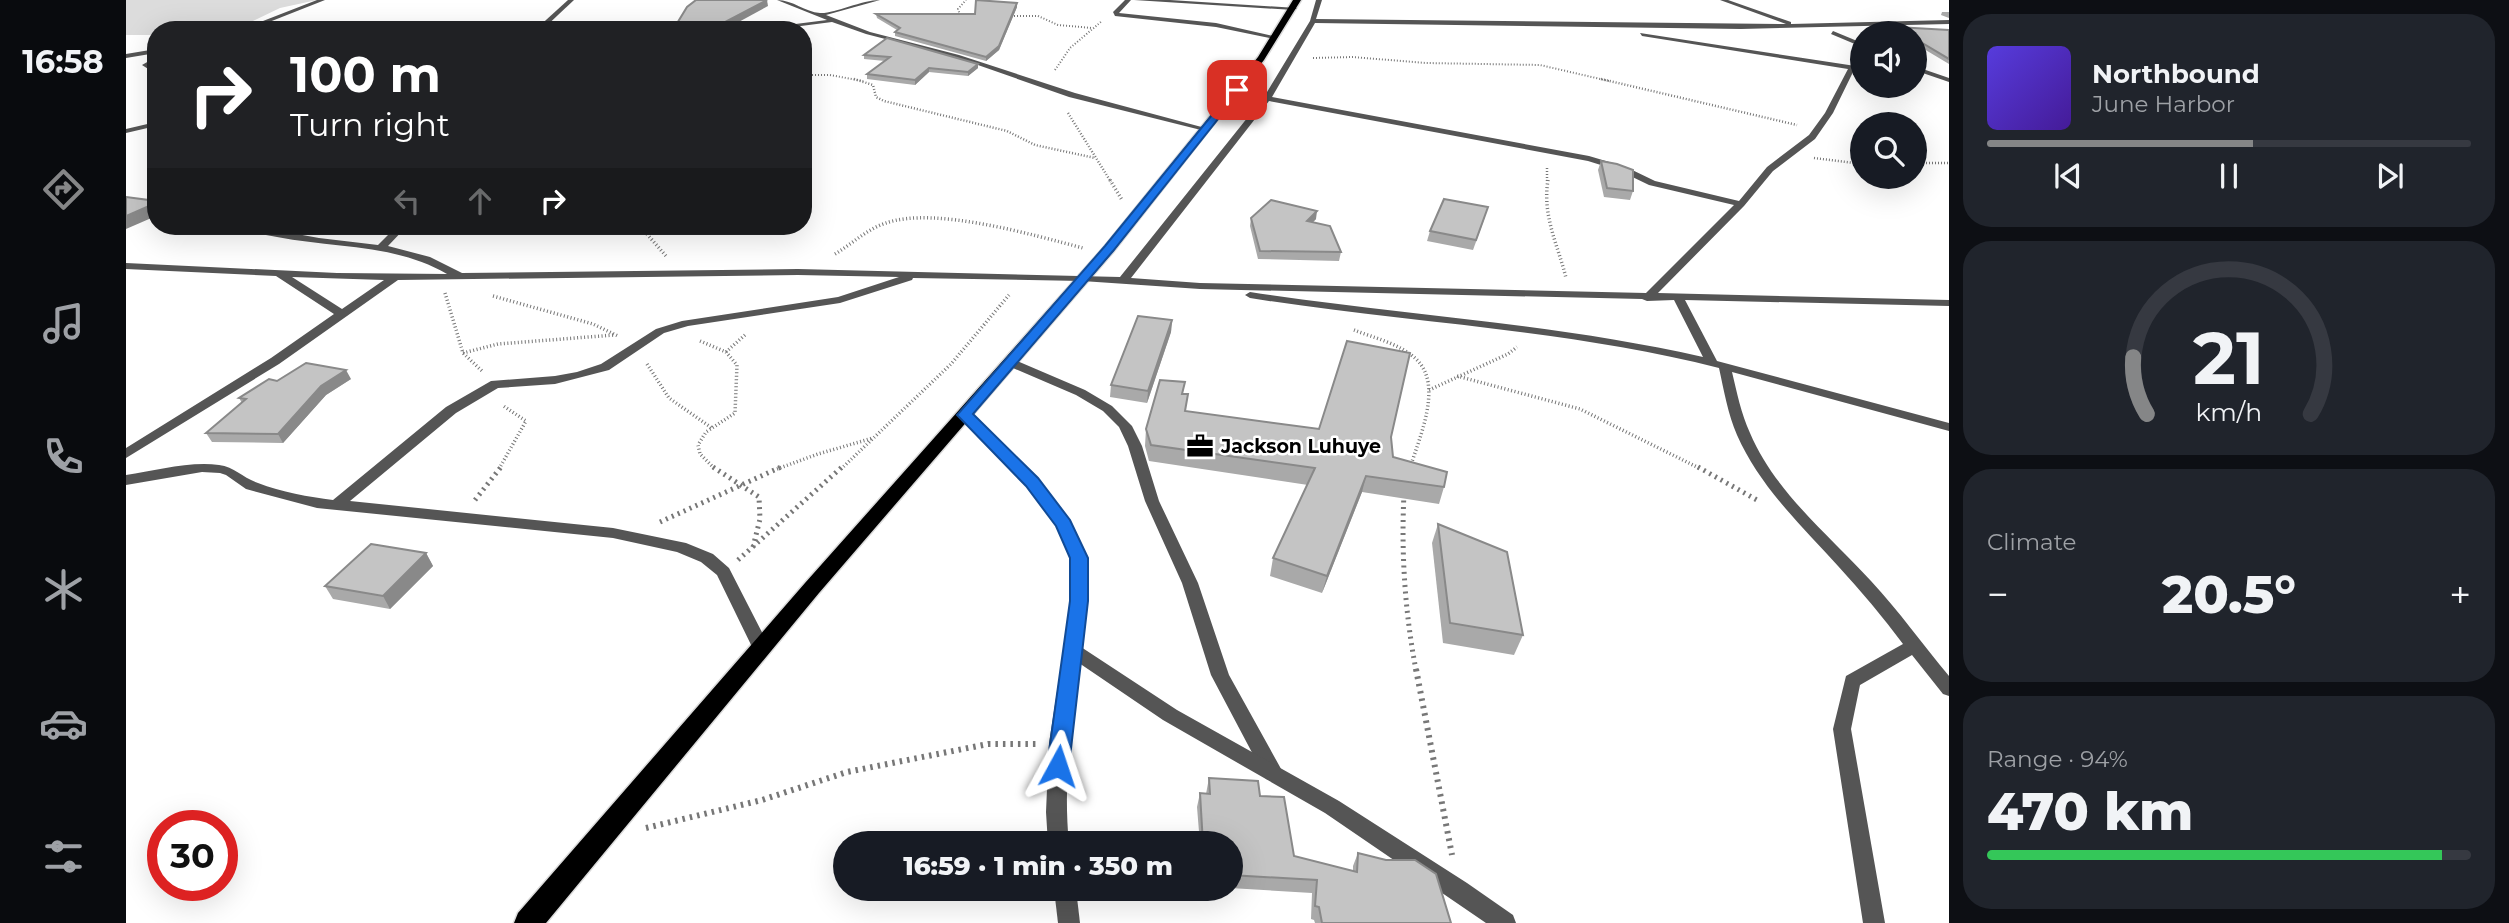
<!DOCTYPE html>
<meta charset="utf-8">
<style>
:root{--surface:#171b24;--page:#20242c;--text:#f1f3f6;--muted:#9ea1a6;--line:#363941;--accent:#858687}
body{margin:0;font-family:Montserrat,sans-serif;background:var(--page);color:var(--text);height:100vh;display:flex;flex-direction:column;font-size:26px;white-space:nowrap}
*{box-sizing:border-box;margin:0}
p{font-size:23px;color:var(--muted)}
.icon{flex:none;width:38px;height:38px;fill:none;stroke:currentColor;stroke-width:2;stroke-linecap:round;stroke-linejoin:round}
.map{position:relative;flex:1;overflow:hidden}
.panel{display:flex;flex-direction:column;gap:14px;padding:14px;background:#0d0f14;width:560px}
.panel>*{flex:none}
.hud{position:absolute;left:21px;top:21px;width:665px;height:214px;border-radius:28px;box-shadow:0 7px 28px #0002;background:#202124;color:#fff;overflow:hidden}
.buttons{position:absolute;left:1724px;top:21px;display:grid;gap:14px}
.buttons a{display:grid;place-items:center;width:77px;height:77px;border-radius:50%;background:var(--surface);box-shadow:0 7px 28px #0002;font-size:35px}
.speed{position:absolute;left:21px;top:810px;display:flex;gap:14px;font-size:35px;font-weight:700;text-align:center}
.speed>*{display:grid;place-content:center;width:91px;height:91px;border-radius:50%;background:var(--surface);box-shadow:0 7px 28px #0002;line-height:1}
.speed .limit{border:10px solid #d22;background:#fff;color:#111}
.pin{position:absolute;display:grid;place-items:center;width:60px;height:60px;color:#fff;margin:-30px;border-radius:14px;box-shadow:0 4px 10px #0006}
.me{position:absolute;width:77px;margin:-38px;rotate:5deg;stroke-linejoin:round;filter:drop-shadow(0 0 5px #0008)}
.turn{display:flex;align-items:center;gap:24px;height:147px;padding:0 28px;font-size:32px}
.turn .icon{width:91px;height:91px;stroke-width:2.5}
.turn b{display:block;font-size:49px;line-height:60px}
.lanes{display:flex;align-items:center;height:66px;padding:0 28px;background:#0003;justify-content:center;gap:35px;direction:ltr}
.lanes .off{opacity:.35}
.big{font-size:52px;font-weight:800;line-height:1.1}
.panel .tile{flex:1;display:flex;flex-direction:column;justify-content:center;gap:10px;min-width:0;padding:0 24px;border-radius:28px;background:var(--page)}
.panel .dial{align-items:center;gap:0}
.dial svg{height:182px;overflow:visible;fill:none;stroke:var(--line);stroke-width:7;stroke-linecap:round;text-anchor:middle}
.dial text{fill:var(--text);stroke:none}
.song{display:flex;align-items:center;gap:21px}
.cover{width:84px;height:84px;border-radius:10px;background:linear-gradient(135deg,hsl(250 70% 55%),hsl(260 70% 35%))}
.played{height:7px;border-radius:4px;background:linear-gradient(90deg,var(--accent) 55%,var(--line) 55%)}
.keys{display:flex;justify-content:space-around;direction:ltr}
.heat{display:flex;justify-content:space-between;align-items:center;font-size:38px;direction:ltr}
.charge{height:10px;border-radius:5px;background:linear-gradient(90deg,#34c759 94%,var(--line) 0)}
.trip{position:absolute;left:707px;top:831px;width:410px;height:70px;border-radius:35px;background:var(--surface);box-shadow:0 7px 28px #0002;font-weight:800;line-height:70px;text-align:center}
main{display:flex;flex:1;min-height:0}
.menu{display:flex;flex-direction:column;width:126px;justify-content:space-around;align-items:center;background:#090b0e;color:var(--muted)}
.menu .icon{width:49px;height:49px}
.menu .on{color:var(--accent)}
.menu b{font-size:32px;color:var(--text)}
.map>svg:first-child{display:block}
.green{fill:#dcdcdc}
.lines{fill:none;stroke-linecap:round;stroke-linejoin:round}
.primary-casing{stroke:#dbdbdb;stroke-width:3}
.path-far4{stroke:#777;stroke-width:2;stroke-dasharray:1 2;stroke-linecap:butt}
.path-far3{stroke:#777;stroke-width:2.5;stroke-dasharray:1 2;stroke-linecap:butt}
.path-far2{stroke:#777;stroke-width:3.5;stroke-dasharray:1 2.5;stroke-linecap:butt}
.path-far1{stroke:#777;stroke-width:5;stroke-dasharray:2 4.5;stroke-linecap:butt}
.path{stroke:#777;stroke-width:6;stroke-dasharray:2.5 5;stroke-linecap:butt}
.service{fill:#555;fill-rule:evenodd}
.minor{fill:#555;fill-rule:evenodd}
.primary{fill:#000;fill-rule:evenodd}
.wall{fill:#a9a9a9}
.shaded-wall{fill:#898989}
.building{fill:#c4c4c4;stroke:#898989;stroke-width:2}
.route{fill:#1a73e8;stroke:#114b97;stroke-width:2}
.labels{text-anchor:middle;stroke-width:5;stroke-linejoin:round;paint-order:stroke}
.poi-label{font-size:19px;font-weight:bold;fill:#000;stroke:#fff;text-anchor:start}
</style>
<main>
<nav class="menu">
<b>16:58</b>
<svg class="icon on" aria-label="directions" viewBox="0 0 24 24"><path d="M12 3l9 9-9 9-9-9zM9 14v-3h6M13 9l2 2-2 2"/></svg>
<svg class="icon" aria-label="music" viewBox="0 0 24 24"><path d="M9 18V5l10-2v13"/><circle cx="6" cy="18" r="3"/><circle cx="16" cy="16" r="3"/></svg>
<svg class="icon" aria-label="phone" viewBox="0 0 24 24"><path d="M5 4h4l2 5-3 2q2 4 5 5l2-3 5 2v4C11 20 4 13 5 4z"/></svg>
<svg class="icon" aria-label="climate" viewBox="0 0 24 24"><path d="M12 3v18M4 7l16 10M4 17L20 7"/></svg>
<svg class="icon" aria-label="car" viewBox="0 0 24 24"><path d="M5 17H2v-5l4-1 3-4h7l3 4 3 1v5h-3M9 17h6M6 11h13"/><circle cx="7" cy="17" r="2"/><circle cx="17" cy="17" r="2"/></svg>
<svg class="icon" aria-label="filters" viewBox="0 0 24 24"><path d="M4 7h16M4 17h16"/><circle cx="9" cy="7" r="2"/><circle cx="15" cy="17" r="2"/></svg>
</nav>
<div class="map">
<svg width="1823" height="923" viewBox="0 0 1823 923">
<rect width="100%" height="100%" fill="#fff"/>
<!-- green -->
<path class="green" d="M0,0H191L154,8L108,30H30V35H0Z"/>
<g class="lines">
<defs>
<path id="primary" d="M1167,0H1175L1138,60L987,252L693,593L420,923H388L392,913L679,583L979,246L1132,57Z"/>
</defs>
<!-- primary casing -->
<use href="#primary" class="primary-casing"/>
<!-- path-far4 -->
<g class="path-far4">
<path d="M882,16H912L932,25L966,28"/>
<path d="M835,18L832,9L840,0"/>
<path d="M183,22L201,30"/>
<path d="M1187,58L1227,57L1300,63L1414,65L1483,81"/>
<path d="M929,70L944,48L976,21"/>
<path d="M677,75H704L737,81"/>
</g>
<!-- path-far3 -->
<g class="path-far3">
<path d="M728,79L747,85L750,97L758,101L881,131L909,145L969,158"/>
<path d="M1475,79L1671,125"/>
<path d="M942,113L985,182"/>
<path d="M1688,158L1736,164"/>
<path d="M1788,163H1823"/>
<path d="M1421,168V182"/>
</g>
<!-- path-far2 -->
<g class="path-far2">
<path d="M984,180L996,200"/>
<path d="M1422,180C1416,216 1432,245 1440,278"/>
<path d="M514,226L540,256"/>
<path d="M709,254C726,244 741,229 760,223C809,206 907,235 957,248"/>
<path d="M319,293L337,353L356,371"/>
<path d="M367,296L467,324L492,336"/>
<path d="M1228,330C1248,338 1276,344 1292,361C1316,387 1294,436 1285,465"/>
<path d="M574,341L600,352L611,365L609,413L580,432L572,445L574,454L589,469"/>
<path d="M600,352L620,334"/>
<path d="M337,353L372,344L488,335"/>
<path d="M521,364L543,398L586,428"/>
<path d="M1331,376L1454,409L1575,469"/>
<path d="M1303,390L1382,354L1391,347"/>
<path d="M373,469L400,421L376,405"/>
<path d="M651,469L692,454L747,438"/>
<path d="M715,469L825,364L883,295"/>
</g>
<!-- path-far1 -->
<g class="path-far1">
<path d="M587,467L633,497L634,519L627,547"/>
<path d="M1572,467L1631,500"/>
<path d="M1278,494C1275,553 1279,613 1290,670"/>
<path d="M349,500L375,467"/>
<path d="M534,522L655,467"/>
<path d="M612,560L716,467"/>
</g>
<!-- path -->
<g class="path">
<path d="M1290,669L1326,855"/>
<path d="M520,828L636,800L721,772L862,744H910"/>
</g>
<!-- service -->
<path class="service" d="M884,358L959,390L986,406L1006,426L1016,446L1033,501L1072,583L1103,675L1154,767L1157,773L1154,779L1147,781L1140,779L1085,675L1056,583L1019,501L1002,446L993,427L977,411L950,395L880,365L878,362Z"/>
<!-- minor -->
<g class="minor">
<path d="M191,0H199L123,30H114Z"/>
<path d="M442,0H448L416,30H409Z"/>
<path d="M651,0C667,0 679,12 694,13C708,14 735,0 754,0L700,15L744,32L833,55L949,93L1083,129L1079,131L943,97L829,57L740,34L706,22L644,30H623L701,20Z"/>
<path d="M999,0H1005L993,13L1090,23L1152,37L1149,39L1090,27L989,16L987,12Z"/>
<path d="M1008,0H1044L1171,8L1168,10Z"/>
<path d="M1190,0H1196L1190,19L1660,24L1594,0H1602L1665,22V24L1823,20V24L1615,29L1189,23L1146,97L1463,156L1500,167L1529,181L1613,201L1641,167L1683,135L1699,113L1722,69L1516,36L1514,33L1736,67V71L1728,70L1707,113L1689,139L1647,171L1618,206L1532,293L1823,300V306L1559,300L1591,361L1823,423V431L1606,372C1611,393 1615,413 1624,433C1649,492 1703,535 1745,581C1773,611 1797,645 1823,676V696L1817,694L1786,655L1734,685L1725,729L1759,923H1737L1707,729L1720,676L1777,644C1757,617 1735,591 1712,566C1675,525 1634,487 1611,435C1602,414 1598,391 1593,368C1439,329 1281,323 1124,298L1119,295L1124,292C1276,315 1426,323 1577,357L1548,300L1521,301L1516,299L1074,289L956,281L787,278L786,280L714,303L562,326L538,333L483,370L429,384L372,388L330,413L224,501L487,528L560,543L587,554L603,568L644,648L641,653L635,655L629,653L591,575L575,562L551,552L487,538L191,508L120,489L100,475L94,473L76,472L0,485V475C29,471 63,461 93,465C109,467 117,478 132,483C155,492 183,497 207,500L320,407L365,381L429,376L451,372L475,364L530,329L556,321L712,297L773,277L672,275L272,280L153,364L0,458V448L145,358L208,314L150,276L0,269V263L211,273L321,274C270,244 208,248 151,237C138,234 120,233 109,226H126L193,238L252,245L271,226H281L262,246L304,257L336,273L672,269L994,277L1138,97L1184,21ZM1143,101L1462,161L1494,171L1523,185L1608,205L1520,293L1074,283L1005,278ZM166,277L258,280L216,309Z"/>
<path d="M1707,31L1736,43V47L1705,34Z"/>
<path d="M30,49V53L0,58V54Z"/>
<path d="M30,57V62L24,65L30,69V74L16,65Z"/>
<path d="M1788,66L1823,78V82L1788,70Z"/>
<path d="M30,122V126L0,133V129Z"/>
<path d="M838,411L843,412C884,452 942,500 960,556C967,578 958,624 955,647L1051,710L1213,801L1341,883L1387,915L1390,923H1360L1199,813L1037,720L953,663C945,724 937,783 943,844H922L920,812L923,743L945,601V558L930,525L901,485L833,418L831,415Z"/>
<path d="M928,889H950L954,923H932Z"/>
</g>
<!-- primary -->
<use href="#primary" class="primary"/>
</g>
<!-- wall -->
<g class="wall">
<path d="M891,3V7L873,50L860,61L769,36V32L771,30L751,18L750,14H849Z"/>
<path d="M1816,12H1823V18L1815,15Z"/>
<path d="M1770,27L1823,30V64L1788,43V33H1772L1768,31Z"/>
<path d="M761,38L852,68L842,76L803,72L789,85L741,79V74L759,61L738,59V55Z"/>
<path d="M1475,161L1507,191L1504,200L1478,197L1472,170Z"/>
<path d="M1359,217L1347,250L1301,241L1304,231Z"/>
<path d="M1125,218L1190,219L1187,222L1215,252L1213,261L1132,259L1124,226Z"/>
<path d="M1046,320L1045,332L1021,403L984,397L985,385Z"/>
<path d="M225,379L200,395L157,443L86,442L80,433L116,403L113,398L151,381Z"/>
<path d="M1058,394L1060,411L1193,429L1265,437L1267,457L1318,487L1313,504L1236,492L1196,593L1144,576L1147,558L1182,485L1023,461L1019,446L1020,429Z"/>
<path d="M1312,524L1397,635L1388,655L1317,643L1306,543Z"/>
<path d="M300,553L307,566L264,609L207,599L199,586Z"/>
<path d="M1083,778L1134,796L1168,856L1227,871V866L1232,853L1325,923H1189L1188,920L1185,919L1186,893L1104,888V844H1074L1071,807L1074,793L1080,794Z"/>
</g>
<!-- shaded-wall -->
<g class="shaded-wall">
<path d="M641,0L642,6L598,30H584Z"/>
<path d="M891,3V7L873,50L860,61V57Z"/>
<path d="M852,64V68L842,76V72Z"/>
<path d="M803,68V72L789,85V80Z"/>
<path d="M30,203V216L0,229V216Z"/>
<path d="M1191,211L1190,219L1180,229L1181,221Z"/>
<path d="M1046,320L1045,332L1021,403L1022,391Z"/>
<path d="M220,370L225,379L200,395L157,443L152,434L195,386Z"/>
<path d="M1240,476L1236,492L1196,593L1201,576Z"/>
<path d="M300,553L307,566L264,609L257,596Z"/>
</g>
<!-- building -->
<g class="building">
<path d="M570,0H641L584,30H547L561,7Z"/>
<path d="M850,0L891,3L873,46L860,57L769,32L774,28L750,14H849Z"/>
<path d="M1770,27L1823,30V59L1788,38V33H1780Z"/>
<path d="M761,38L852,64L842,72L803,68L789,80L741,74L764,57L738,55Z"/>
<path d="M1475,161L1491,164L1507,170V191L1481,188Z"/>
<path d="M0,197L30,201V203L0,216Z"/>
<path d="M1318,199L1362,207L1350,240L1304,231Z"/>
<path d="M1145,200L1191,211L1181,221L1204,226L1215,252L1134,251L1125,218Z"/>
<path d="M1012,316L1046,320L1022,391L985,385Z"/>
<path d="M1221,341L1284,353L1265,437L1267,457L1321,472L1318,487L1240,476L1201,576L1147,558L1189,468L1025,445L1020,429L1034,380L1059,382L1056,394H1062L1059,411L1193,429Z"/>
<path d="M180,363L220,370L195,386L152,434L80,433L120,399L113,398L143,379L151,381Z"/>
<path d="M1312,524L1381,552L1397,635L1324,623Z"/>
<path d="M245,544L300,553L257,596L199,586Z"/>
<path d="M1083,778L1132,781L1134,796L1158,797L1168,856L1231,872L1232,853L1260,860H1289L1310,874L1325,923H1196L1193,907L1189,906L1191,880L1104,875V844H1077L1074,793L1084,794Z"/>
</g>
<!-- route -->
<path class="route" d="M1108,88L1115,90L987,251L847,414L912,478L944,520L962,558V601L943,766L940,773L932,776L924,773L921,766L944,601V558L930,526L900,486L831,415L979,246Z"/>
<!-- icons -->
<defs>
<symbol id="office-bare" viewBox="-9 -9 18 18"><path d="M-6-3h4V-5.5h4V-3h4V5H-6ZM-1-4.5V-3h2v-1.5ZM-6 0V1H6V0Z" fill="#000" stroke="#fff" stroke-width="2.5" paint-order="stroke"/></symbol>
</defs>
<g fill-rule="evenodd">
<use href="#office-bare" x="1055" y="427" width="38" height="38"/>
</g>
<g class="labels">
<!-- poi labels -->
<g class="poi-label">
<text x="1095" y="453">Jackson Luhuye</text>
</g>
</g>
</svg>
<div class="buttons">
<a><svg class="icon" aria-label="sound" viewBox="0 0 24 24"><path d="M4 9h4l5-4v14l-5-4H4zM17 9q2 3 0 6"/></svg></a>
<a><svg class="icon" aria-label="search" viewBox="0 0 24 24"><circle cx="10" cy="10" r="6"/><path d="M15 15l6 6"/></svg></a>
</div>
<div class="speed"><div class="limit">30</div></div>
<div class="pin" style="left:1111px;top:90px;background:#d93025"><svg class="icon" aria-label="arrive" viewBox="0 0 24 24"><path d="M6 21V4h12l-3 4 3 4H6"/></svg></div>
<svg class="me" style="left:932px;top:766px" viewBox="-20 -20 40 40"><path d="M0-17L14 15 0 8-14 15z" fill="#1a73e8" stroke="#fff" stroke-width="4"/></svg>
<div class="trip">16:59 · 1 min · 350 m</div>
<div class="hud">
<div class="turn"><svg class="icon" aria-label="right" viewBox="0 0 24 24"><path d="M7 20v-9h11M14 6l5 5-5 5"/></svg><div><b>100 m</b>Turn right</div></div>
<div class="lanes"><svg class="icon off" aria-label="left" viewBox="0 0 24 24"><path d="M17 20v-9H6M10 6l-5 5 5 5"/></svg><svg class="icon off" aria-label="ahead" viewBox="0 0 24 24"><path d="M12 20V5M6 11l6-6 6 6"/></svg><svg class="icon" aria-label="right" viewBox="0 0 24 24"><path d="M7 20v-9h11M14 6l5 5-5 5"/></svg></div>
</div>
</div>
<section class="panel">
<div class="tile">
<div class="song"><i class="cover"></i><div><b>Northbound</b><p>June Harbor</p></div></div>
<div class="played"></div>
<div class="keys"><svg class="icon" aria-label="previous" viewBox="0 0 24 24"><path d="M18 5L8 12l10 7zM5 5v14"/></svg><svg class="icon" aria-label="pause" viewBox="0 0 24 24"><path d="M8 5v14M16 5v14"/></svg><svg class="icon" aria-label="next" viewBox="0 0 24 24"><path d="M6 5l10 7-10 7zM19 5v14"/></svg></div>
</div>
<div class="tile dial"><svg viewBox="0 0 100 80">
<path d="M14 69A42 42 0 1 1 86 69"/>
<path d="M14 69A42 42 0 0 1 8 44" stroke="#858687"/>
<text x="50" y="56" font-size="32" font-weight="700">21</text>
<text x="50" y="72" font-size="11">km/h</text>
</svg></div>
<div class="tile"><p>Climate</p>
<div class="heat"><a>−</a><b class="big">20.5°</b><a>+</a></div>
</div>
<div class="tile"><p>Range · 94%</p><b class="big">470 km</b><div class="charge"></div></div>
</section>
</main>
